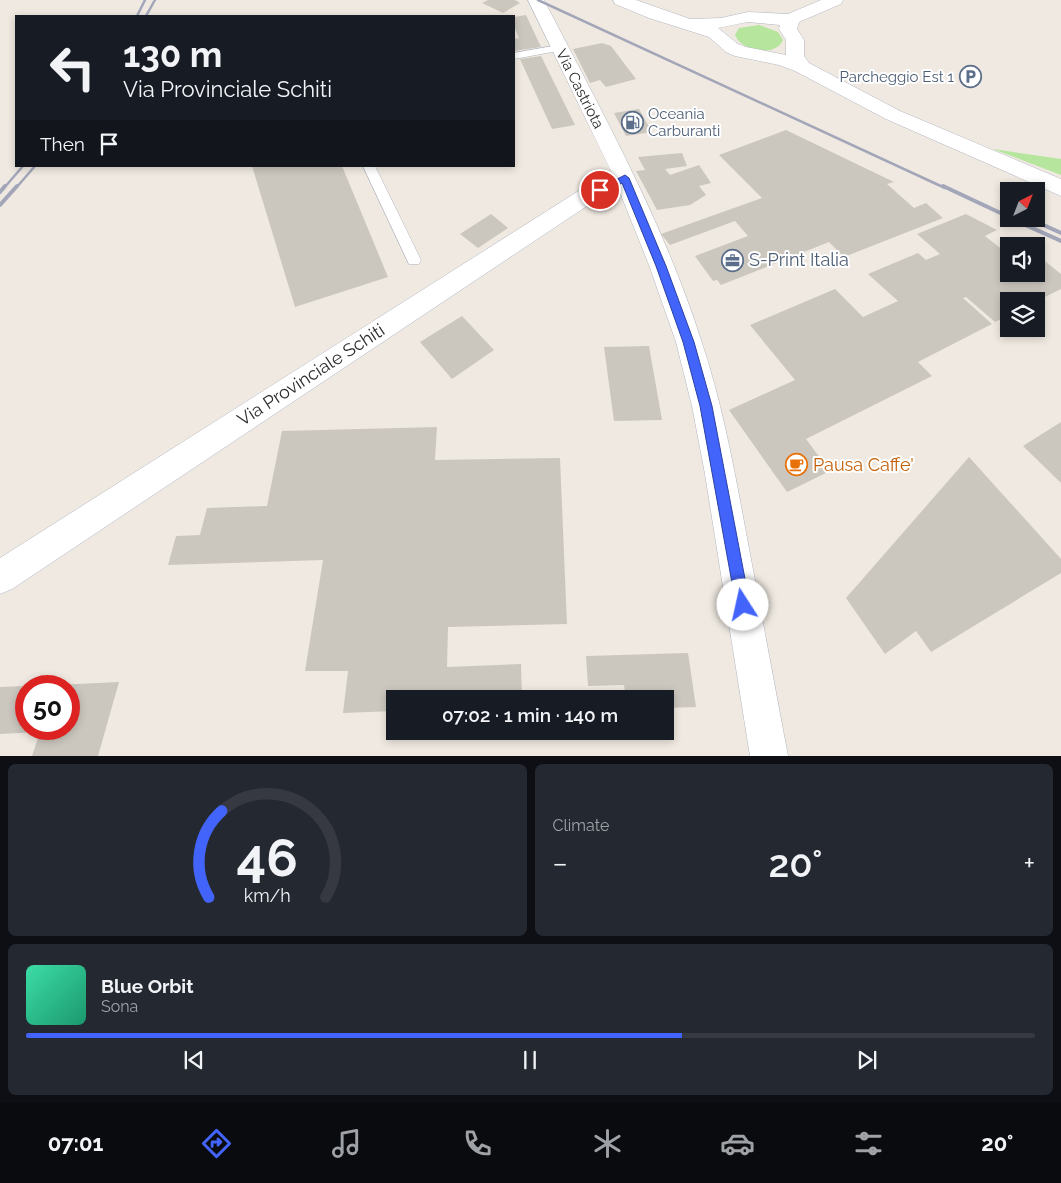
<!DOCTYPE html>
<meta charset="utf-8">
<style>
:root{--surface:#171b24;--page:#242831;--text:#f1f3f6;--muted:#9ea1a6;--line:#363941;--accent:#4264fb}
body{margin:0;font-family:Raleway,sans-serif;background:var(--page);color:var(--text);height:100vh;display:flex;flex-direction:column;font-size:19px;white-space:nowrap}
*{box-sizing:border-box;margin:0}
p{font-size:16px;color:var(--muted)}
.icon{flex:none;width:28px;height:28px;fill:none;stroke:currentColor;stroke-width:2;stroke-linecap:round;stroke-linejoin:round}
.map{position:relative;height:756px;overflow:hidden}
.sheet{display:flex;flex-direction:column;gap:8px;padding:8px;background:#0d0f14;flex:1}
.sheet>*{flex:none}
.hud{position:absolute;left:15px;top:15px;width:500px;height:152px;border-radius:0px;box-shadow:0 2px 8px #0003;background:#171b24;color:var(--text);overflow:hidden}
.needle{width:32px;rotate:42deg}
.controls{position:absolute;left:1000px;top:182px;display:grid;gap:10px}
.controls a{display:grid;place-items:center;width:45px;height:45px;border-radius:0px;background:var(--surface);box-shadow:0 2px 8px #0003;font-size:25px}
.speed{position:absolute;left:15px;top:675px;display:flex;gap:10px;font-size:25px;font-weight:700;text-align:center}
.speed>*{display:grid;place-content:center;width:65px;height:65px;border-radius:50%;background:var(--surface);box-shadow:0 2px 8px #0003;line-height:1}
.speed .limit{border:8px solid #d22;background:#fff;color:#111}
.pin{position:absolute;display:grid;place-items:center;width:42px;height:42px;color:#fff;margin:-21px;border:2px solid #fff;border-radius:50%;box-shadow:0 1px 5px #0007}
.me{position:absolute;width:55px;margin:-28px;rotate:350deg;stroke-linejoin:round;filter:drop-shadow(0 0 4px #0008)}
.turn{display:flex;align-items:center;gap:18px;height:105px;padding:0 25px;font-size:22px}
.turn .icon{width:65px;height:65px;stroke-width:2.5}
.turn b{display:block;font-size:35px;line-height:42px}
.then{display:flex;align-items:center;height:48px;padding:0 25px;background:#0003;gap:10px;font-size:19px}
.big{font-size:38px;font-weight:600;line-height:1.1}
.sheet .card{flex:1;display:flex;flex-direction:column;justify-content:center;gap:8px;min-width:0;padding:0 18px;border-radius:8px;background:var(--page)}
.sheet .dial{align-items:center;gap:0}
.dial svg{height:130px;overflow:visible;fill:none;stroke:var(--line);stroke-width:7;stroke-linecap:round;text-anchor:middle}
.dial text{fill:var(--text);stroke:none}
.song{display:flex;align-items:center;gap:15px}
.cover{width:60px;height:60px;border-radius:8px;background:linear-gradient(135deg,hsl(160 70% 55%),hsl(160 70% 35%))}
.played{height:5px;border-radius:2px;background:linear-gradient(90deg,var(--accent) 65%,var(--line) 65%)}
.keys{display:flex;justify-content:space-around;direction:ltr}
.heat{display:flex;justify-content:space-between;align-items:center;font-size:28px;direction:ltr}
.sheet .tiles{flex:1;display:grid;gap:8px;grid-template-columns:1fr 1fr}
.card:last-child{grid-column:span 2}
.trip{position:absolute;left:386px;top:690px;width:288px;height:50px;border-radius:0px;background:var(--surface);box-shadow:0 2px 8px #0003;font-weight:600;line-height:50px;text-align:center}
.dock{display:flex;height:80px;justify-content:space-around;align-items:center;background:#090b0e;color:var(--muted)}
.dock .icon{width:35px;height:35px}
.dock .on{color:var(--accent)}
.dock b{font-size:22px;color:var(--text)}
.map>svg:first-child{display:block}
.green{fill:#b6e59e}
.building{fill:#cbc7bf}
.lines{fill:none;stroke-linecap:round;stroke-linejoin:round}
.lane-casing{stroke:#b4b7c1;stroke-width:1}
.street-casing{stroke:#b4b7c1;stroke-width:1}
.secondary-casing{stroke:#b4b7c1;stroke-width:1}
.lane{fill:#fff;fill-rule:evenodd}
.street{fill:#fff;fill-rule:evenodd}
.secondary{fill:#fff;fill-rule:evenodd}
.rail-far1{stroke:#a3a6b8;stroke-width:2.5}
.rail{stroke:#a3a6b8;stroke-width:4}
.route{fill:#4264fb;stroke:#2b41a3}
.labels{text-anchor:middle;stroke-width:4;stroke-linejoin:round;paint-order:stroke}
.far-service-label{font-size:15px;fill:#4e5e75;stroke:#fff;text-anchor:end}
.far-street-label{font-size:15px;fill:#2e2e2e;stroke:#fff}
.service-label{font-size:18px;fill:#4e5e75;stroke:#fff;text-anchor:start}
.street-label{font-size:18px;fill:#2e2e2e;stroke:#fff}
.food-label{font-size:18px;fill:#c56008;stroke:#fff;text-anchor:start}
</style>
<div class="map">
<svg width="1061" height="756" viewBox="0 0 1061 756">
<rect width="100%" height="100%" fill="#efe9e1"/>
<!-- green -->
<g class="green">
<path d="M759,25L778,32L783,40C775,58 741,51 735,35L739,28Z"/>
<path d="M993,149L1061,159V175Z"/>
</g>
<!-- building -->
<g class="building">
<path d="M488,0H515L520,3L503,13L482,3Z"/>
<path d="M526,15L541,47L514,51V39L519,38L514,26V17Z"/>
<path d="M602,43L611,46L636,79L606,87L600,80L590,83L573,49Z"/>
<path d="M541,56L575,125L552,129L520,59Z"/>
<path d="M639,109L652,132L626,136L614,113Z"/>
<path d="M786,130L894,182L887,184L914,208L926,203L943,218L844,257L829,242L721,285L717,280L713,281L695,256L748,236L735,221L670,245L661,234L762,198L719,155Z"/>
<path d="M682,153L687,166L665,169L670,175L699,165L711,183L699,186L706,195L690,205L657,210L636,171L645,170L638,157Z"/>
<path d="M252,166H342L388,277L295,307Z"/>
<path d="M491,214L508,228L478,248L460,234Z"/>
<path d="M966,214L997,230L985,236L1009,255V274H1036V254L1061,274V289L1037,301H1009V315L995,322L966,297L963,298L992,324L918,362L932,376L806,439L830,471L787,492L729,410L795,380L750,325L835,289L863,317L898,301L868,274L918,253L926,260L940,254L917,234Z"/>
<path d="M462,316L494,350L452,379L420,342Z"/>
<path d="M649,346L662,420L614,421L604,347Z"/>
<path d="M1061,422V483L1023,446Z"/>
<path d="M437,427L435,460L560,458L567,624L448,627L447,667L521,664L522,699H395V711L343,713L348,671H305L323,560L168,565L176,536L200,535L207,508L267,506L282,431Z"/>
<path d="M969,457L1061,559V573L931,652L916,631L885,654L846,598Z"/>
<path d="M688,653L696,707L665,708V699H626L624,685L588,686L586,656Z"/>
<path d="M119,682L98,756H32L40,732L0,734V687L26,686V729H69V686H57V685Z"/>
</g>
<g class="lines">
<defs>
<g id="lane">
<path d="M559,45L564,48L563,50L514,59V53Z"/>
<path d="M363,166H375L421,260L419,264H409Z"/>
</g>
<path id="street" d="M613,0H636L690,19L721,18L748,12L788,14L821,0H843L841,4L799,22L797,29L804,40V56L809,63L900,111L1061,179V196L886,119L795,71L779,65L735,56L726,52L709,37L649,18L615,4ZM748,22L780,25L779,29L786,40V55L746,47L738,44L718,28Z"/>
<path id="secondary" d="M528,0H544C602,112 664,223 702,343C723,406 735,473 747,538C761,611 774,683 788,756H750L705,474L692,406L676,342L649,265L619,190L596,200L12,589L0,594V558L580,190L613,175Z"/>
</defs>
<!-- lane casing -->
<use href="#lane" class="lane-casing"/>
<!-- street casing -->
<use href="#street" class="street-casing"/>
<!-- secondary casing -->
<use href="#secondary" class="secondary-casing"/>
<!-- lane -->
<use href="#lane" class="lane"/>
<!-- street -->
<use href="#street" class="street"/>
<!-- secondary -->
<use href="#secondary" class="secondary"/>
<!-- rail-far1 -->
<g class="rail-far1">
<path d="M538,0L945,188"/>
<path d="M137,16L145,0"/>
<path d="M146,16L155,0"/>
<path d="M4,188L23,166"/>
<path d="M16,188L35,166"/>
</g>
<!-- rail -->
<g class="rail">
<path d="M943,186L1009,217"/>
<path d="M0,192L5,186"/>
<path d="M0,205L17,186"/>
<path d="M1012,219L1061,241"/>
<path d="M1030,219L1061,233"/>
</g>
</g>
<!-- route -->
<path class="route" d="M625,175L629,178L666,266L694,342L712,406L750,605L748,610L743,612L738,610L736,605L700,406L683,342L656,266L622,183L600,193L596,190Z"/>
<!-- icons -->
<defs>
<symbol id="parking-ring" viewBox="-11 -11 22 22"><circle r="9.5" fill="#fff" stroke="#5c6f8a" stroke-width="1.5"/><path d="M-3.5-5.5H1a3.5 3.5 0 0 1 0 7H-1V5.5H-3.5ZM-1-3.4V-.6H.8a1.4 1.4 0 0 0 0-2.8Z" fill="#5c6f8a"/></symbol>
<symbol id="fuel-ring" viewBox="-11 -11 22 22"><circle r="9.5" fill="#fff" stroke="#5c6f8a" stroke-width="1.5"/><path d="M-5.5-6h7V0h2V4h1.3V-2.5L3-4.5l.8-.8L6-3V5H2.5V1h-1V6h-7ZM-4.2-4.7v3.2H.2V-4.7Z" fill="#5c6f8a"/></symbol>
<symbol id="office-ring" viewBox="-11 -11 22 22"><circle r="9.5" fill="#fff" stroke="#5c6f8a" stroke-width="1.5"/><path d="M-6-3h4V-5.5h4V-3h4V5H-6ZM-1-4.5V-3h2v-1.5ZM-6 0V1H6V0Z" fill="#5c6f8a"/></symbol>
<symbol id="cafe-ring" viewBox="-11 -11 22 22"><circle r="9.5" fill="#fff" stroke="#e8710a" stroke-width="1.5"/><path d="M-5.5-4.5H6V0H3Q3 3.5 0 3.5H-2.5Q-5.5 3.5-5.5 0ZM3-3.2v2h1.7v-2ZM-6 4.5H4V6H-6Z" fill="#e8710a"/></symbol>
</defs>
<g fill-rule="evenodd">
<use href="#parking-ring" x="958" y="64" width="25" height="25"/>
<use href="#fuel-ring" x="620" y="110" width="25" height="25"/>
<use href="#office-ring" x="720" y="248" width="25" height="25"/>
<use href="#cafe-ring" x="784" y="452" width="25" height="25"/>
</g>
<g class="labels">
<!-- far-service labels -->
<g class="far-service-label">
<text x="954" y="82">Parcheggio Est 1</text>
<text x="648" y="119" text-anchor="start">Oceania<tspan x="648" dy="17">Carburanti</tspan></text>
</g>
<!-- far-street labels -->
<g class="far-street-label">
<text transform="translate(580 89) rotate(63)" y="5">Via Castriota</text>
</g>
<!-- service labels -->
<g class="service-label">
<text x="749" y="266">S-Print Italia</text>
</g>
<!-- street labels -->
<g class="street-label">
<text transform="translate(311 375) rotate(-33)" y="6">Via Provinciale Schiti</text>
</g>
<!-- food labels -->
<g class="food-label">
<text x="813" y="471">Pausa Caffe'</text>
</g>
</g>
</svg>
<div class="controls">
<a><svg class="needle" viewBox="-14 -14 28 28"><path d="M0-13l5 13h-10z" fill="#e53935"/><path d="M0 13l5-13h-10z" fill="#9ea1a6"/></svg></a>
<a><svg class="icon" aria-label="sound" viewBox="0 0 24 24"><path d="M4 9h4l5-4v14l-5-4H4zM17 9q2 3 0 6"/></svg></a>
<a><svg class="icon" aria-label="layers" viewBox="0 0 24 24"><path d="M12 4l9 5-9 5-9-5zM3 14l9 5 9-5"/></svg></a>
</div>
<div class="speed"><div class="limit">50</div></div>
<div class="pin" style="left:600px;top:190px;background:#d93025"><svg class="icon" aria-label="arrive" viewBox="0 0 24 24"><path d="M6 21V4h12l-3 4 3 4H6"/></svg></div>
<svg class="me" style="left:743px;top:605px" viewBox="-20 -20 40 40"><circle r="19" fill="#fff"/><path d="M0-13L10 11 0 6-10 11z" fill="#4264fb"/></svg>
<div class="trip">07:02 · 1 min · 140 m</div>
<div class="hud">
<div class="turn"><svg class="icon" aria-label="left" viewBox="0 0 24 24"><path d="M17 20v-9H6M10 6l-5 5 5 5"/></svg><div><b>130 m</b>Via Provinciale Schiti</div></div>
<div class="then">Then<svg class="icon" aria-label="arrive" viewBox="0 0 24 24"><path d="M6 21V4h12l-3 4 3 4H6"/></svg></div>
</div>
</div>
<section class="sheet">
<div class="tiles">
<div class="card dial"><svg viewBox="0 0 100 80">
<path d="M14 69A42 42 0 1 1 86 69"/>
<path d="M14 69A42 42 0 0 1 22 16" stroke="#4264fb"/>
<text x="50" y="56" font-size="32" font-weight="700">46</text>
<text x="50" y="72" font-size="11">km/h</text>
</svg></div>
<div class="card"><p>Climate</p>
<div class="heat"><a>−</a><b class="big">20°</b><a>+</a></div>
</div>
<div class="card">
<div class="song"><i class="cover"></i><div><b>Blue Orbit</b><p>Sona</p></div></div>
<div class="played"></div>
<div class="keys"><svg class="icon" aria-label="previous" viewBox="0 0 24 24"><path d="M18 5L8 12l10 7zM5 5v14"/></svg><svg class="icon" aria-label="pause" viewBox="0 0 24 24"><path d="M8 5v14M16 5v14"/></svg><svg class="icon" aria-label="next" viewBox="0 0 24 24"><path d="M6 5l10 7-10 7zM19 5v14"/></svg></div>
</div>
</div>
</section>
<nav class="dock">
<b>07:01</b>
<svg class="icon on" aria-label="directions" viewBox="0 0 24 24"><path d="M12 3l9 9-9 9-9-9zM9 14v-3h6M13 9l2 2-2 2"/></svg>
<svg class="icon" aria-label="music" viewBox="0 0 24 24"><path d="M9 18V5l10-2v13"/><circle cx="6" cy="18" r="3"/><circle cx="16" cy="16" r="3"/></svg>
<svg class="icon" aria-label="phone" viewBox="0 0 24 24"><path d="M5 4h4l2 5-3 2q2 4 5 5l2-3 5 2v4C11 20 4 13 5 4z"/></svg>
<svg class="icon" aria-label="climate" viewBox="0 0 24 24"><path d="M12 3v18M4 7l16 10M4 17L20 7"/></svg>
<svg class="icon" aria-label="car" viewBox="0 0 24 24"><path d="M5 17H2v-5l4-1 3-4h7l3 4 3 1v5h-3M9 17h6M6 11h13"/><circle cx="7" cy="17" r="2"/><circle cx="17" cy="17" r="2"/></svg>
<svg class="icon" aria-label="filters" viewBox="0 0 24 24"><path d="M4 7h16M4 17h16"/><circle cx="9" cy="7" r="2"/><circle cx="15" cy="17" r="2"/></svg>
<b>20°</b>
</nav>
